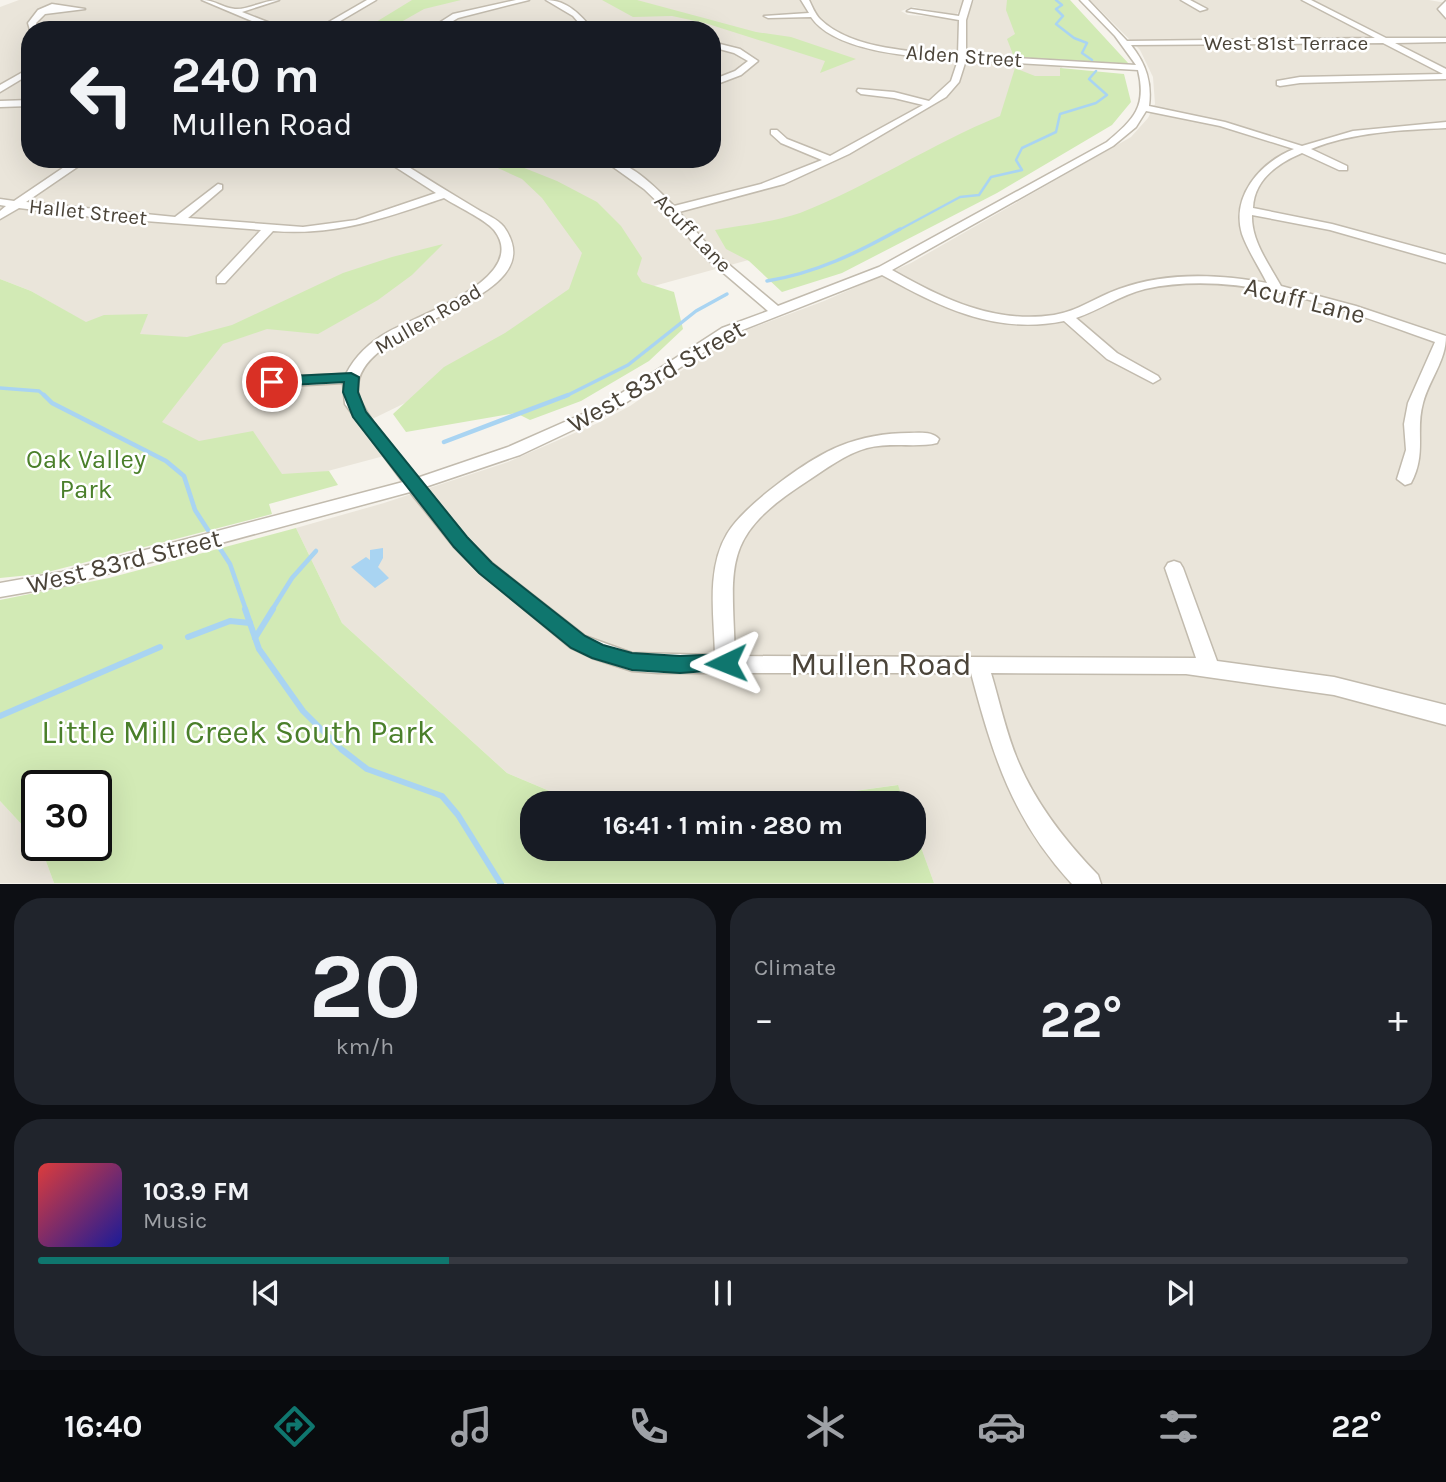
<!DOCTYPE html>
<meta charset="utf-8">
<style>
:root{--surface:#171b24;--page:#20242c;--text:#f1f3f6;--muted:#9ea1a6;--line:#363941;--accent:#0f766e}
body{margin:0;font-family:Karla,sans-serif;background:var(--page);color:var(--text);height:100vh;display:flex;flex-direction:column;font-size:26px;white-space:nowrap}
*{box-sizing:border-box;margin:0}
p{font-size:23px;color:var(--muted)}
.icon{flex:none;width:38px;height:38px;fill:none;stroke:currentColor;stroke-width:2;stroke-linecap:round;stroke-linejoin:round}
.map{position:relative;height:884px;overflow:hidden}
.side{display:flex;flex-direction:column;gap:14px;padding:14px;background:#0d0f14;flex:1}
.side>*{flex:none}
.hud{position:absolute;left:21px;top:21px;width:700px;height:147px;border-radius:28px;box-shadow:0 7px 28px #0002;background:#171b24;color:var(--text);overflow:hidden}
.speed{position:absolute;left:21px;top:770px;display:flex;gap:14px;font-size:35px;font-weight:700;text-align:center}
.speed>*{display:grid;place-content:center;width:91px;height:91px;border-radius:50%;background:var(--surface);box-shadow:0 7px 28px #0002;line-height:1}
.speed .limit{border:4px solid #111;border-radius:10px;background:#fff;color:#111}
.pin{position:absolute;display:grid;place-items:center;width:60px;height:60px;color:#fff;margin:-30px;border:4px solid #fff;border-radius:50%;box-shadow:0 2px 7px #0007}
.me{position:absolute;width:77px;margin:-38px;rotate:268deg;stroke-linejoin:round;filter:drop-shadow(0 0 5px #0008)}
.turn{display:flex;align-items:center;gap:24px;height:147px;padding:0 35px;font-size:32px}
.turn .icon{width:91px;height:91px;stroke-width:2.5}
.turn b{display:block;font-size:49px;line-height:60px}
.big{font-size:52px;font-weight:700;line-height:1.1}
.side .card{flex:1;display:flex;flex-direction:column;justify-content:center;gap:10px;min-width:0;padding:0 24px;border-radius:28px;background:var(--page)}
.side .dial{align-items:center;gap:0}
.dial b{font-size:91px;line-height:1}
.song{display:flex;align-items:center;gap:21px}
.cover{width:84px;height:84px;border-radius:10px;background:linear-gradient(135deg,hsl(0 70% 55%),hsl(240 70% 35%))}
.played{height:7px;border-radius:4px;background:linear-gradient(90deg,var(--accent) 30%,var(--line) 30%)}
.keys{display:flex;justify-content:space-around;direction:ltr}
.heat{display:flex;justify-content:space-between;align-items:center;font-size:38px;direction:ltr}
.side .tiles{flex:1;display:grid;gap:14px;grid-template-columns:1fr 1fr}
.card:last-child{grid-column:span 2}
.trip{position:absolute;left:520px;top:791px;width:406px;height:70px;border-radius:28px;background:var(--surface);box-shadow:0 7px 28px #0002;font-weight:700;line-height:70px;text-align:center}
.tabs{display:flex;height:112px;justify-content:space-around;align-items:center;background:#090b0e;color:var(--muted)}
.tabs .icon{width:49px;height:49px}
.tabs .on{color:var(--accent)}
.tabs b{font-size:32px;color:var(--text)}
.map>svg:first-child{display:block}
.residential{fill:#eae5da;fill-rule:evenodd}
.green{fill:#d2eab5}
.water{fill:#a9d4f2}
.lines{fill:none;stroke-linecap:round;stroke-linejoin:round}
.stream-far3{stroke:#a9d4f2;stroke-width:2.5}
.stream-far2{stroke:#a9d4f2;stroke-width:3.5}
.stream-far1{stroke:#a9d4f2;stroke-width:4.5}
.stream{stroke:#a9d4f2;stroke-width:6}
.minor-casing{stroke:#c2bbae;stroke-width:3}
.minor{fill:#fff;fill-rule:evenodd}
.route{fill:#0f766e;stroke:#0a4d48;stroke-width:2}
.labels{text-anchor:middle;stroke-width:5;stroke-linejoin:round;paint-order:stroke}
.far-street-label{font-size:21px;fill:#4b4439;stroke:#fff}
.street-label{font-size:26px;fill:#4b4439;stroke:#fff}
.park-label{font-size:26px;fill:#4a7f2a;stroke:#fff}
.near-street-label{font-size:32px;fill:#4b4439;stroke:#fff}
.near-park-label{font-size:32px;fill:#4a7f2a;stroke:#fff}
</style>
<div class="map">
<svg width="1446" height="884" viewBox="0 0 1446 884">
<rect width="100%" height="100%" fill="#f6f3ec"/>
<!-- residential -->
<g class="residential">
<path d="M19,0H966L956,15L913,7L901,11L908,15L966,19L974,0H1030L1052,60L1062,64L1064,89L807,244L632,292L360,425L384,456L264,488L201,449L154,425L109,336L31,291L0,279V7ZM30,30H712V159H30Z"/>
<path d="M1090,0H1429L1446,3V883H934L914,828V803H904L897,785L768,803H578L507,773L342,623L296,528L384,503L508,462L600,422L630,406L719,345L744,331L824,301L911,263L1131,137L1148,118L1155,104L1153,77L1140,50Z"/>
<path d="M0,801L37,841V845H40L54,883H0Z"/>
</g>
<!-- green -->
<g class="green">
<path d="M412,0H461L424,9L387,30H363Z"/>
<path d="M602,0H637L756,32L791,37L856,59L820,73L825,61L705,23L672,16L633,17Z"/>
<path d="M1007,0H1070L1129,64L1014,57L1007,39L1015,34L1006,10Z"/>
<path d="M1015,68L1035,76H1060V68L1124,74L1131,102L1112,125L997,193L842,273L782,292L749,261L726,249L715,230C742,225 774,222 800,213C869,186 931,144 1000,116Z"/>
<path d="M478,159H502L557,181L597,202L621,226L642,258L637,274L642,282L674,292L683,329L649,361L581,401L530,420L516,413L406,432L393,414L444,367L505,333L569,289L582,253L542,198L522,179Z"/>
<path d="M443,244L412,275L378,300L318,334L267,329L223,344L162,422L199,441L253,431L282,474L329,471L338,485L269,504L272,514L40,574L0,578V279L31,291L86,322L104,315L148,314L140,334L187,337L232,325L343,273L392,257Z"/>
<path d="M296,528L342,623L507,773L578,803H532V849H914V828L934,883H54L40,845H96V786H37V841L0,801V600L109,578Z"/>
<path d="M898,785L904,803H768Z"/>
</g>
<!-- water -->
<path class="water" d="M383,548V558L378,567L389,578L375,588L351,567L366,557L370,560V550Z"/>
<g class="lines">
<!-- stream-far3 -->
<g class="stream-far3">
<path d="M1056,0L1062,5L1056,9L1063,16L1056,24L1074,38L1087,43L1082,53L1092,60"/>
<path d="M897,231L960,197L979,195L991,177L1022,170L1016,160L1022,148L1056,132L1060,114L1096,103L1107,95L1089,79L1096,71"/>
</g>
<!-- stream-far2 -->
<g class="stream-far2">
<path d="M767,281C816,273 857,253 900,229"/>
<path d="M0,388L39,391L46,397"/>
<path d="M564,397L628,365L696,311L727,294"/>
</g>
<!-- stream-far1 -->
<g class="stream-far1">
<path d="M44,395L52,403L166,461L184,476L195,510L230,564L246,610"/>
<path d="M444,442L568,395"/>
<path d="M272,610L292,578L316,551"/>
</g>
<!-- stream -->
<g class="stream">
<path d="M245,609L259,649L303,711L341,749L367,769L442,796L458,815L501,884"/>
<path d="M188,637L230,621L250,623"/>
<path d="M255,638L273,609"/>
<path d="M0,716L160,647"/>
</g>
<defs>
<g id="minor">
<path d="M202,0C215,0 223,8 235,9C248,10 264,0 279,0L242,12L270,23L313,30L266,27Z"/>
<path d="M367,0H376L325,30H315Z"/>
<path d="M516,0H529L458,18L438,30H428L453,14Z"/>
<path d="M546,0C567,0 581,15 593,30H585L573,16Z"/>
<path d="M801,0H809C812,6 815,14 820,19C851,50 917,52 958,55L959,20L907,11L911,9L959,16L964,0H972L966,20V55L1136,65L1115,36L1080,0H1088L1127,41L1375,38L1302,0H1311L1386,38H1446V42L1395,43L1446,69V79L1300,83L1280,86L1277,85V81L1300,77L1443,74L1383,43L1131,45C1146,64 1152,82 1149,106L1225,122L1302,146L1353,131L1446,122V128C1401,130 1353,132 1311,149L1347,166V170H1339L1302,153C1278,163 1254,180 1253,208L1332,224L1446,255V263L1330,230L1252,215C1251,241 1269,264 1281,286L1356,306L1446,336C1446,361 1429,380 1423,403C1415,431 1427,453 1411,483L1405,485L1397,479L1406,450L1404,424L1408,403L1435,342C1344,310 1243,268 1145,289C1120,295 1100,310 1076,318L1117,353L1158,376L1160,379L1153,383L1107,359L1064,321C995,335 940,307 882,275L732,334L613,411L520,455L425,487L466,537L492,563L585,636L632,653L715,655C714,616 706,569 727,534C744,505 809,458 840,446C862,437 886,433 909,433C919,433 932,431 939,439L937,443C918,448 891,442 867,448C845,454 826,469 806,482C721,537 732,563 735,656L1196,658L1165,568L1168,563L1174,561L1180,563L1183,568L1217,661L1334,677L1446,705V725L1334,695L1186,674L991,673C1000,703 1006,733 1018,761C1036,804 1066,842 1098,875L1101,884H1072C1012,819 993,756 971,673H658L632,671L592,658L571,648L480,573L454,547L410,492L62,586L0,597V583L62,572L403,482L345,404L343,383L272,387L265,382L272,377L346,374C355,356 370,342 388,332C416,316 532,278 494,230C485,219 456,206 444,198C384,218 338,236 273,231L225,283H217V277L261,230L93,217L19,208L0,219V211L6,206L0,205V199L14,201L76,159H89L26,202L175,217L218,184L222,185V189L188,218L303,227L356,220L436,193L383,159H396C423,176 450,193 477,209C485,214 498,219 504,227C559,305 352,320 358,391C360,412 403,459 417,478L508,447L603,405L722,328L768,311L706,258L668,212L644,189L602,159C629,159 656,188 674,206L761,184L822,160L781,143L771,134V130H777L787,139L830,156L923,105L894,98L861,94L857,91L858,89L894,92L929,101L951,81L958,60C918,57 835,53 811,17L768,18L764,16L809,13ZM966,60L1138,70C1147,107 1134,119 1107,142L879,267L778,306L714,252L679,212L784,184L849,154L946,97L959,82ZM1146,111L1220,126L1294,149C1259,163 1231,197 1242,234C1248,251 1259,267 1267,283C1219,274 1165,272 1119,289C1096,297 1078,311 1054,315C994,324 943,299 892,270L1113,146L1136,127Z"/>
<path d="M1181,0H1190L1207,9L1200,11Z"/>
<path d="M1446,1V18L1438,9Z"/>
<path d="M52,4L85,9L45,14L36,23L38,30H30L28,23L38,10Z"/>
<path d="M712,42L740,49L758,61L741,75L712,86V80L735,71L748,61L734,53L712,47Z"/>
<path d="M30,68V74L0,92V85Z"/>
<path d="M30,100V106L0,107V101Z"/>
</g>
</defs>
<!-- minor casing -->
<use href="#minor" class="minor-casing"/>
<!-- minor -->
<use href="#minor" class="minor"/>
</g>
<!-- route -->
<path class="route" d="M351,373L359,377L358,392L366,412L467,537L492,563L585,636L603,645L632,653L680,656L726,654L733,657L736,663L733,669L680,673L632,670L592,658L571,648L479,573L454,547L353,417L343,392L344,382L272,386L265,382L272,377Z"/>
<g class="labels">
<!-- far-street labels -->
<g class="far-street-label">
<text x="1286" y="50">West 81st Terrace</text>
<text transform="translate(964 56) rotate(4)" y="7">Alden Street</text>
<text transform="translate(88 212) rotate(6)" y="7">Hallet Street</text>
<text transform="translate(693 233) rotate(46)" y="7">Acuff Lane</text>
<text transform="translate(428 319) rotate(-30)" y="7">Mullen Road</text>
</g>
<!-- street labels -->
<g class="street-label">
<text transform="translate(1305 300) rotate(14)" y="9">Acuff Lane</text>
<text transform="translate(656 376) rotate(-30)" y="9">West 83rd Street</text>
<text transform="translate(124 561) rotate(-14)" y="9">West 83rd Street</text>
</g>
<!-- park labels -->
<g class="park-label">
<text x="86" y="468">Oak Valley<tspan x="86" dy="30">Park</tspan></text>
</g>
<!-- near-street labels -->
<g class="near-street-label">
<text x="881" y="675">Mullen Road</text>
</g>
<!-- near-park labels -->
<g class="near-park-label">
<text x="238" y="743">Little Mill Creek South Park</text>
</g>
</g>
</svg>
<div class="speed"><div class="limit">30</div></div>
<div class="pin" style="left:272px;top:382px;background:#d93025"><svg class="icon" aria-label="arrive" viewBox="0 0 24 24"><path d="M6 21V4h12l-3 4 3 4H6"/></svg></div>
<svg class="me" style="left:726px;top:663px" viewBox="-20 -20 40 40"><path d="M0-17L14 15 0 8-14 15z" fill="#0f766e" stroke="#fff" stroke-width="4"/></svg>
<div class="trip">16:41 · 1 min · 280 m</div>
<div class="hud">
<div class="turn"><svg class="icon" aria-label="left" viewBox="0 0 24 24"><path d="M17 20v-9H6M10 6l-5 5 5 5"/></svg><div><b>240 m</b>Mullen Road</div></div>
</div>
</div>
<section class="side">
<div class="tiles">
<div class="card dial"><b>20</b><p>km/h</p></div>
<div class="card"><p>Climate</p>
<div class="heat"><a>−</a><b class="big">22°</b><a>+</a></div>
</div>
<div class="card">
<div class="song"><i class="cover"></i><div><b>103.9 FM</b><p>Music</p></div></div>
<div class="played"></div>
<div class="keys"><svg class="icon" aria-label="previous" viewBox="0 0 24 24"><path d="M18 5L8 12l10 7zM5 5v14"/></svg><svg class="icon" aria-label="pause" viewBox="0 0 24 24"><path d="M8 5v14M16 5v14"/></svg><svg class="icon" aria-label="next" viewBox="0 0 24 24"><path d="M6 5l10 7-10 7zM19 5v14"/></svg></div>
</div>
</div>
</section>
<nav class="tabs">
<b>16:40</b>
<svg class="icon on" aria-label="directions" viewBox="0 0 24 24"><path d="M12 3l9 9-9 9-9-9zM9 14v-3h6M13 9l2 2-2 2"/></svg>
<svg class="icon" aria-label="music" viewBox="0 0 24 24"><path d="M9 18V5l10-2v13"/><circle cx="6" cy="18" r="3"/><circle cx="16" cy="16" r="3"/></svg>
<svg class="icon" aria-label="phone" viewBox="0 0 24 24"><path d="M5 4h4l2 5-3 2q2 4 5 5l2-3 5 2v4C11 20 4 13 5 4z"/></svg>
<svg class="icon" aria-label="climate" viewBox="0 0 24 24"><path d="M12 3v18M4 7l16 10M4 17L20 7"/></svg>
<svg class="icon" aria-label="car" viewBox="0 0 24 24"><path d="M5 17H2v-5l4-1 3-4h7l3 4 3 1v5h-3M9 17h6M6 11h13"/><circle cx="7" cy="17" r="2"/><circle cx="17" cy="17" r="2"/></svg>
<svg class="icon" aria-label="filters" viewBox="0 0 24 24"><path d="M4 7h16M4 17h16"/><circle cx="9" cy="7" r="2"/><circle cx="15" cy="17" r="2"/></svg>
<b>22°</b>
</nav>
